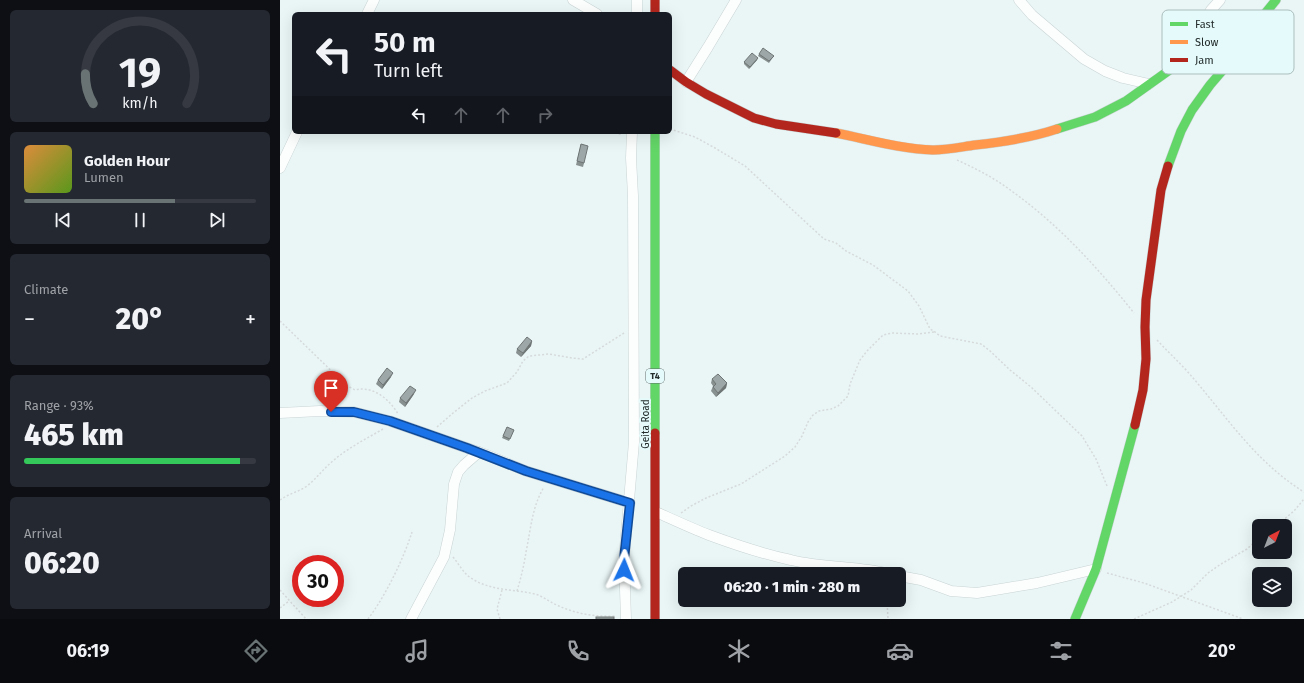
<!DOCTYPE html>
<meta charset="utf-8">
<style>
:root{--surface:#171b24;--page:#242831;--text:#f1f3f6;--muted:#9ea1a6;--line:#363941;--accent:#697373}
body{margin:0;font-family:"Fira Sans",sans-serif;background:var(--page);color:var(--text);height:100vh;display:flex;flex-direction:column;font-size:15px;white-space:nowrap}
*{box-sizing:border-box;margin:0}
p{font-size:13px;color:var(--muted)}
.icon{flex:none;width:22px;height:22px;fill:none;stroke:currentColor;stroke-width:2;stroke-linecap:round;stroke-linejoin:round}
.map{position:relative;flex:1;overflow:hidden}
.side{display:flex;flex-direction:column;gap:10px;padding:10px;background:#0d0f14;width:280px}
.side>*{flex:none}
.banner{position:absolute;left:12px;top:12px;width:380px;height:122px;border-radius:6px;box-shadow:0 4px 16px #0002;background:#171b24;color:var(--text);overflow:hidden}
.needle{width:26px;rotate:42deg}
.fabs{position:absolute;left:972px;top:519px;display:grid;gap:8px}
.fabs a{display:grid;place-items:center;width:40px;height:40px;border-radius:6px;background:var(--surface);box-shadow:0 4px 16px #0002;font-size:20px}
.speed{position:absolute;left:12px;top:555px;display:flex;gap:8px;font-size:20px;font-weight:700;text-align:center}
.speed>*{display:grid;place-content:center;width:52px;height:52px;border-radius:50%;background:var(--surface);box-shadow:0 4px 16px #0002;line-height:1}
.speed .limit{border:6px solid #d22;background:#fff;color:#111}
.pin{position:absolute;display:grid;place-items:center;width:34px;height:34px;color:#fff;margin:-41px -17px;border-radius:50% 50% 50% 0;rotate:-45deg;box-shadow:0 0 4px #0007}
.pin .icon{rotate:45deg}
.me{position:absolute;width:44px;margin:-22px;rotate:2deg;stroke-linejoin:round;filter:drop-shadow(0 0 3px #0008)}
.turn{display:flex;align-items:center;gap:14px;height:84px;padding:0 16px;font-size:18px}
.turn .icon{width:52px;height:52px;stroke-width:2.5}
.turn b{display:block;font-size:28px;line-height:34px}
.lanes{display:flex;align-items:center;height:38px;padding:0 16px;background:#0003;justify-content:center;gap:20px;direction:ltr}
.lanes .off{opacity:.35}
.big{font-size:30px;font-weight:800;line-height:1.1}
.side .card{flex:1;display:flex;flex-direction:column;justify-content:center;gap:6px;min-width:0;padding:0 14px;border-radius:6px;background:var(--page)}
.side .dial{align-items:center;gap:0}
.dial svg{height:104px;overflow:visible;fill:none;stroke:var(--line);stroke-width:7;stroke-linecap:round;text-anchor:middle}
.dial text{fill:var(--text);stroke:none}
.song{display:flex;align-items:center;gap:12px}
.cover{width:48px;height:48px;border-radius:6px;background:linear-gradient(135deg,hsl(30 70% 55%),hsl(90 70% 35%))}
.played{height:4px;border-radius:2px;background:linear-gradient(90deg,var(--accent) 65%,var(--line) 65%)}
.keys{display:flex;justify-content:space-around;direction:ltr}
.heat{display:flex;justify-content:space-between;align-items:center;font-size:22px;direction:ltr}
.charge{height:6px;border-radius:3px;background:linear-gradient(90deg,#34c759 93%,var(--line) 0)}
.trip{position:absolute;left:398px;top:567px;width:228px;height:40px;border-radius:6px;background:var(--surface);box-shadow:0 4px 16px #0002;font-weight:800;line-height:40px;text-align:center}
.menu{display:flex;height:64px;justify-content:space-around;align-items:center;background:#090b0e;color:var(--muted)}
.menu .icon{width:28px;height:28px}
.menu .on{color:var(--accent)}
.menu b{font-size:18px;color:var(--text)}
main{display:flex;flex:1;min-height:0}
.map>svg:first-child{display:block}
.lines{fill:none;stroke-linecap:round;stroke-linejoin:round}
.street-casing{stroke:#c9d3d3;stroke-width:11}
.fast-casing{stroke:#c9d3d3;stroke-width:10}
.slow-casing{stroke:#c9d3d3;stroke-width:10}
.jam-casing{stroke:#c9d3d3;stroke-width:10}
.path{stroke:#d6dada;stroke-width:1.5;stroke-dasharray:2 2;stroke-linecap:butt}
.street{stroke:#fcfefe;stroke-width:10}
.fast{stroke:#63d668;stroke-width:9}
.slow{stroke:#ff974d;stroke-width:9}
.jam{stroke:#b3261e;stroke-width:9}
.wall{fill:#889090}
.shaded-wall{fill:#6f7575}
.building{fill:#9ea7a7;stroke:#6f7575}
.route-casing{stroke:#114b97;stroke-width:10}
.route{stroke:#1a73e8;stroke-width:7}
.labels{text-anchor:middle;stroke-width:4;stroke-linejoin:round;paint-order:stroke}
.shield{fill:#e5fbfb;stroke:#5e6a6a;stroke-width:1}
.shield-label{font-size:9px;font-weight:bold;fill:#242c2c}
.street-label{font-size:10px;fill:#242c2c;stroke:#e5fbfb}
.key{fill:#e5fbfb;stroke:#abbdbd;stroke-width:1}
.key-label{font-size:11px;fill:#242c2c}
</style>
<main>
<section class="side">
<div class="card dial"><svg viewBox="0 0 100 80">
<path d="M14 69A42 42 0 1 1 86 69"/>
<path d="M14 69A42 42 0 0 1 8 46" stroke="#697373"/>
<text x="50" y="56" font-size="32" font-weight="700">19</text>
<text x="50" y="72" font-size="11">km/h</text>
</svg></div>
<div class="card">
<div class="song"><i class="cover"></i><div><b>Golden Hour</b><p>Lumen</p></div></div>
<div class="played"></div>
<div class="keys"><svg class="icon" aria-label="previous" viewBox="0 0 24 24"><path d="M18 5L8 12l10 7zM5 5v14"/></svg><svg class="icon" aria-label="pause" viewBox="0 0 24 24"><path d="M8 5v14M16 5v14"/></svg><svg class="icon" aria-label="next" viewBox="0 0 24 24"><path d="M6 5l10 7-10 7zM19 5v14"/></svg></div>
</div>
<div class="card"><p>Climate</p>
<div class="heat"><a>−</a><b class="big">20°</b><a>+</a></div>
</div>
<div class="card"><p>Range · 93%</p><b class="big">465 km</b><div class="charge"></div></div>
<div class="card"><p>Arrival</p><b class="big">06:20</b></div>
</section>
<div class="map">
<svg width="1024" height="619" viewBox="0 0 1024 619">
<rect width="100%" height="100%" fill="#eaf6f6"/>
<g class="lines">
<defs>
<g id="street">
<path d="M293,0L317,14"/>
<path d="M739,0L752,15L804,59L825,71L843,78L869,84"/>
<path d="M87,14L94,0"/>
<path d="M357,14V0"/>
<path d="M907,56L924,34L926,30V19L931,10L940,0"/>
<path d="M406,82L428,47L456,0"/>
<path d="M0,168L17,132"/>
<path d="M0,413L40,411L74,412L110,421L207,455L246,471L350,503"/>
<path d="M376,512C394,520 411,528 429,535C456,545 483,554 511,560C544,568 578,566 611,574"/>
<path d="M619,576L641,580L671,591L697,593L757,583L816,569"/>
<path d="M131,619L164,557L170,530L174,484L178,472L184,465L199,452"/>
<path d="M346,619L344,559L354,442L353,196L351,158L352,132"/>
</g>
<g id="fast">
<path d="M777,129L815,117L846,101L905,59L942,42L971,25L983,16L996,0"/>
<path d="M375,132V433"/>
<path d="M888,166L901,131L912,110L930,85L966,43L980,21"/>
<path d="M795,619L816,569L855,425"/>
</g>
<path id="slow" d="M556,133C587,139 620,149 653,150C667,150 681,147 695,145C723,142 750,138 777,129"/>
<g id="jam">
<path d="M375,0V14"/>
<path d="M390,70L406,82L426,94L474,118L496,124L556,133"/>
<path d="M855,425L863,390L866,359L865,327L866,300L881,190L888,166"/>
<path d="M375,433V619"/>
</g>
</defs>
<!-- street casing -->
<use href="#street" class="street-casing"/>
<!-- fast casing -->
<use href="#fast" class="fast-casing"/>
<!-- slow casing -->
<use href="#slow" class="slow-casing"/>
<!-- jam casing -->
<use href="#jam" class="jam-casing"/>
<!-- path -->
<g class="path">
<path d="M390,129L415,137L435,148L465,166L544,239L556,243L566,251L593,265L628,291L639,306L650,329L655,332L660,336L701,344L709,350L730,370L751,387L802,436L816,459L827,486"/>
<path d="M335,132L342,135"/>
<path d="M677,160C697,169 716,179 733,192C780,226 818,268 854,313"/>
<path d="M0,321L66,385L75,390C93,385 110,400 118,414"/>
<path d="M877,340C887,351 897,360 907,371C945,414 974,461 1024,492"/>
<path d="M157,427L173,413L192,398L205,391L227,383L237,372L243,361L249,356L269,354L292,358L303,359L344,333"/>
<path d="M0,500C8,494 18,492 27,486C37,478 44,468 54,460C68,448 86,439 103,429"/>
<path d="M401,513L411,506L426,498L461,484L505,456L515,447L522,436L528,422L533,415L539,411L551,409L558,406L568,396L570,384L580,360L587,351L603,335L612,333L638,334L654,332"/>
<path d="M996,526L1014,511L1024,499"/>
<path d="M173,557C179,564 183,573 191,578C210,591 233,589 255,594C263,596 269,602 277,605C295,614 316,617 336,616"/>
<path d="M827,573L864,583L963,619"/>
<path d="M0,590L26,619"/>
<path d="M237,591C241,578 244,565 246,552C251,528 252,507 264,487"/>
<path d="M607,600L608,619"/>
<path d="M0,608L9,601"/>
<path d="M88,619C106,595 123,560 132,532"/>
<path d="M220,619L217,609L222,590"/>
<path d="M854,619L892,602L911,590L928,573L941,564L967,549L979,538"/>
</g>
<!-- street -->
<use href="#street" class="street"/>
<!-- fast -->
<use href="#fast" class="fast"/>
<!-- slow -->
<use href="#slow" class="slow"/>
<!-- jam -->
<use href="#jam" class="jam"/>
</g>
<!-- wall -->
<g class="wall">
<path d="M479,54L494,56L489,63L478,56Z"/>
<path d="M477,60L469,69L464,64V62Z"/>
<path d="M301,144L304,163L303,167L296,165Z"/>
<path d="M252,341L251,346L241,357L236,353L237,349Z"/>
<path d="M111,377L102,389L96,384L98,380Z"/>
<path d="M432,379L447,383L446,388L436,397L431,391L433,386L431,383Z"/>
<path d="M134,394L125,407L119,402L120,398Z"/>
<path d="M227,427L234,430L229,441L222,438Z"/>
</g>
<!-- shaded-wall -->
<g class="shaded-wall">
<path d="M478,58L477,60L469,69L470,67Z"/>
<path d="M252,341L251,346L241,357L243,353Z"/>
<path d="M113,373L111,377L102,389L103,385Z"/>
<path d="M447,383L446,388L436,397L438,393Z"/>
<path d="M136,390L134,394L125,407L126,403Z"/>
</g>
<!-- building -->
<g class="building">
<path d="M483,48L494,56L489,61L479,54Z"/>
<path d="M472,53L478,58L470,67L464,62Z"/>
<path d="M301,144L308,146L304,163L297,161Z"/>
<path d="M247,337L252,341L243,353L237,349Z"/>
<path d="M107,368L113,373L103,385L98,380Z"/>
<path d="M438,374L447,383L438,393L433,387L436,384L432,379Z"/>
<path d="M130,386L136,390L126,403L120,398Z"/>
<path d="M227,427L234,430L230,439L223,436Z"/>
<rect x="316" y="617" width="18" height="2"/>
</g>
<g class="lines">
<defs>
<path id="route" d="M51,412H74L110,421L187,448L246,471L350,503L344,559V570"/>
</defs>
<!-- route casing -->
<use href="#route" class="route-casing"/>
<!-- route -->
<use href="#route" class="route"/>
</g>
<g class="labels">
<!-- shield labels -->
<rect class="shield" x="366" y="369" width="18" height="14" rx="3"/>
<g class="shield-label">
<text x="375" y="379">T4</text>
</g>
<!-- street labels -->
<g class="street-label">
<text transform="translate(365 424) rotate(-90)" y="4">Geita Road</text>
</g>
</g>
<!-- legend -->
<rect x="882" y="10" width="132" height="64" rx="6" class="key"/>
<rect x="890" y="22" width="18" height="4" fill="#63d668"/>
<rect x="890" y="40" width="18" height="4" fill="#ff974d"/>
<rect x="890" y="58" width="18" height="4" fill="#b3261e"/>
<g class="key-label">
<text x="915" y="28">Fast</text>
<text x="915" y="46">Slow</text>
<text x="915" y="64">Jam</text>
</g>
</svg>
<div class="fabs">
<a><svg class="needle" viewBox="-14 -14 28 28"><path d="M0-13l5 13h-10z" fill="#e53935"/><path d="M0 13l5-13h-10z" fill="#9ea1a6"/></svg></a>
<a><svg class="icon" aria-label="layers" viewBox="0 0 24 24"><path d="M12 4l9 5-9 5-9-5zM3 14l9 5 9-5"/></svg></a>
</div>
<div class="speed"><div class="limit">30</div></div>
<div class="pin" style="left:51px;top:412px;background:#d93025"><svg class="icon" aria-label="arrive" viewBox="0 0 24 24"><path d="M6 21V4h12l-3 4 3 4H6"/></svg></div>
<svg class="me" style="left:344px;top:570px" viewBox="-20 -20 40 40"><path d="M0-17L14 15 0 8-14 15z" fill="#1a73e8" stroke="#fff" stroke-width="4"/></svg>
<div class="trip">06:20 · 1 min · 280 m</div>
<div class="banner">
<div class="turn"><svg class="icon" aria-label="left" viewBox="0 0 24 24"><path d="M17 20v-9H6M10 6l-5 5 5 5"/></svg><div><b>50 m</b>Turn left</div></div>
<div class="lanes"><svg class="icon" aria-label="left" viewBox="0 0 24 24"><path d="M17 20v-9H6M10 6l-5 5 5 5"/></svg><svg class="icon off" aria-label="ahead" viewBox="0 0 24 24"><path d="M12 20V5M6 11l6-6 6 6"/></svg><svg class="icon off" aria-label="ahead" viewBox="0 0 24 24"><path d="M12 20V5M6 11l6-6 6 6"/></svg><svg class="icon off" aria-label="right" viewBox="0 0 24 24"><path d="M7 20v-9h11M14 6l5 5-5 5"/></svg></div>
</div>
</div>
</main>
<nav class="menu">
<b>06:19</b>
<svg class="icon on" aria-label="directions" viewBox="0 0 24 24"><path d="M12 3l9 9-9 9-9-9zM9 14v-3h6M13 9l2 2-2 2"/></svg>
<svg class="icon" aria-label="music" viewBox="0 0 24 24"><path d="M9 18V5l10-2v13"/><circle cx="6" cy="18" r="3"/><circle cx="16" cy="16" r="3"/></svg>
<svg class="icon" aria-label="phone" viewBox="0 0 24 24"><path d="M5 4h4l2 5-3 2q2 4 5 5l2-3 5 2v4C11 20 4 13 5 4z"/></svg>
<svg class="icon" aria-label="climate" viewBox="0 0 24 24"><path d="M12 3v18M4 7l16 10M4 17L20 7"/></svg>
<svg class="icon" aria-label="car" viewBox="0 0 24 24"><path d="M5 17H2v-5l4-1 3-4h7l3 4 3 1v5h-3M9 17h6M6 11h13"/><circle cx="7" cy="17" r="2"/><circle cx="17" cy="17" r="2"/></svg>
<svg class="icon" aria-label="filters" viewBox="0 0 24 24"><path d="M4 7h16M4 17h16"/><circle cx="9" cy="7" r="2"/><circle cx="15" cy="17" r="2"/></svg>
<b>20°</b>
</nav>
